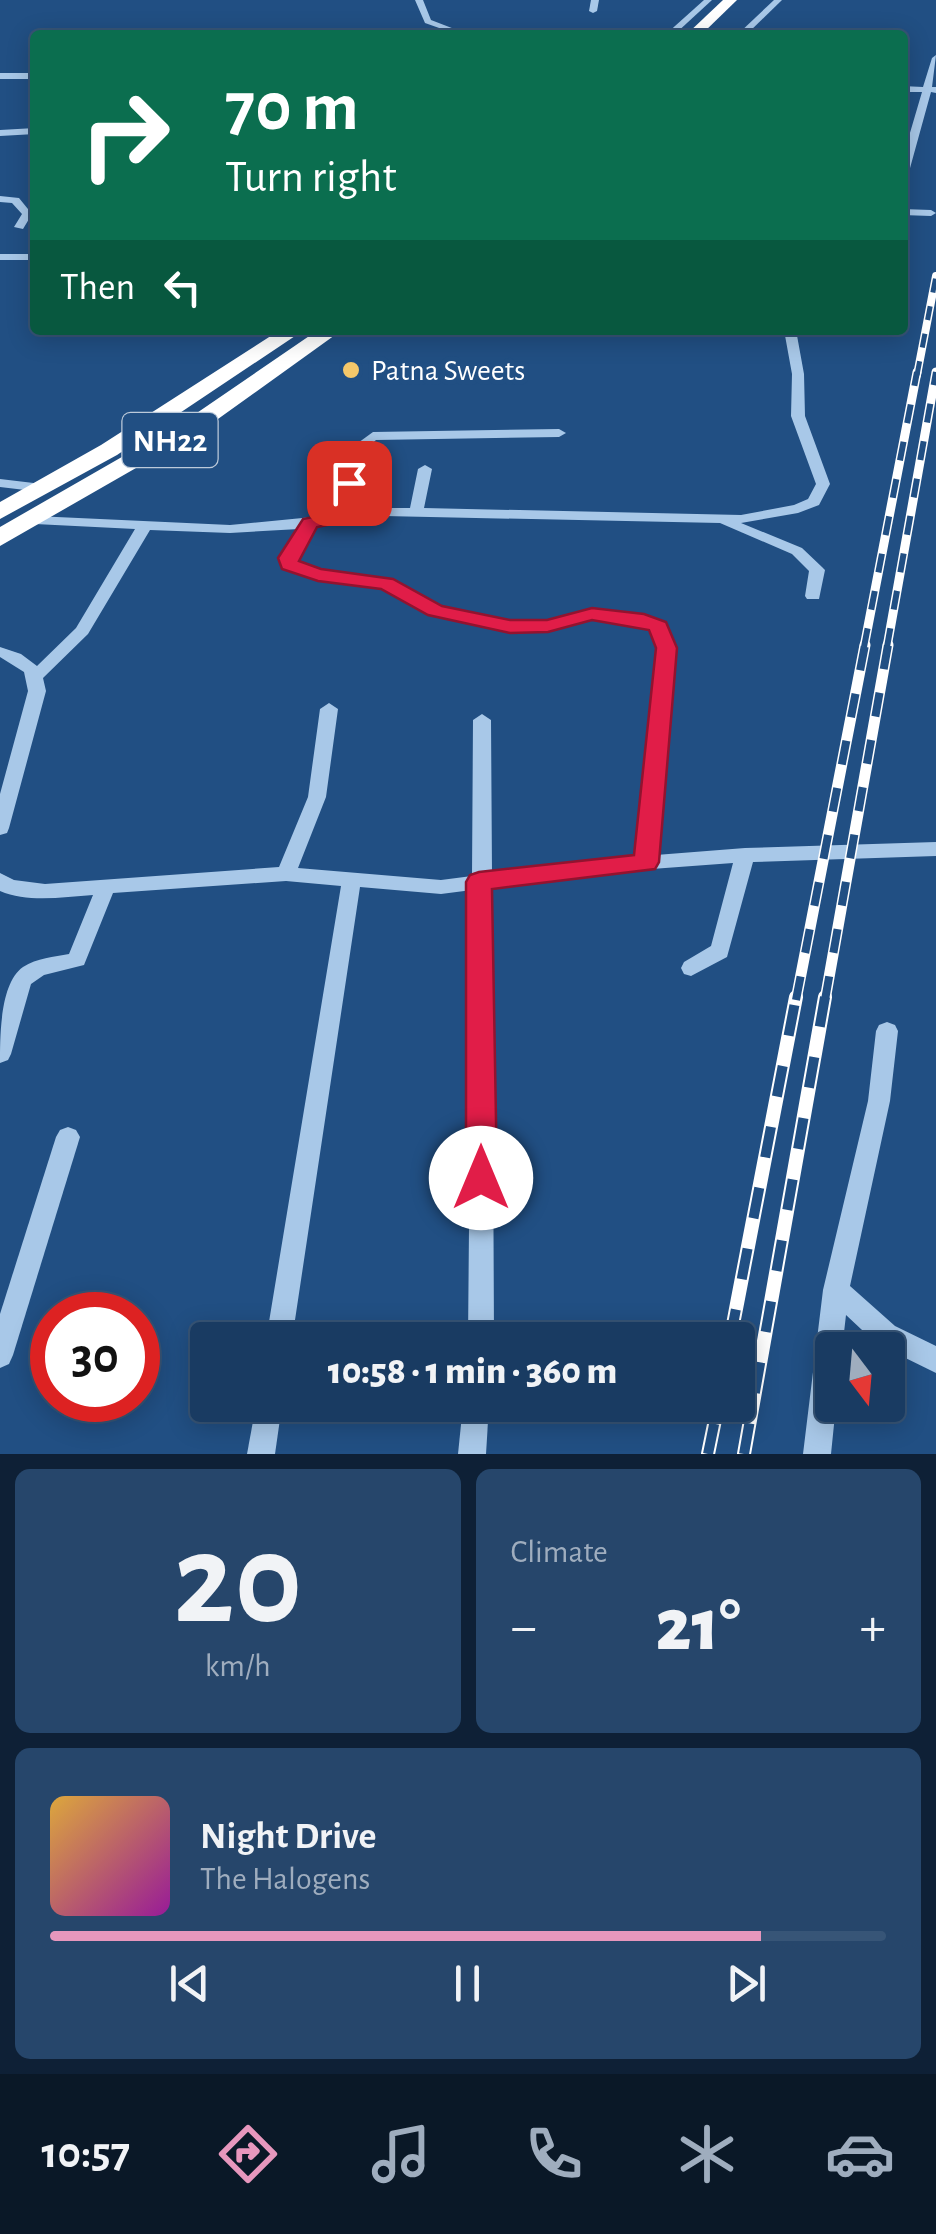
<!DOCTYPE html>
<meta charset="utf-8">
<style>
:root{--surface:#193b62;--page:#26466b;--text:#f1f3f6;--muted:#9fadbe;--line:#375577;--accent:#e797bd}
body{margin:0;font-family:"Alegreya Sans",sans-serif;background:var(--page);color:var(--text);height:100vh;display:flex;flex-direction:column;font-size:38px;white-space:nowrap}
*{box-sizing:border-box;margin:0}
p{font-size:32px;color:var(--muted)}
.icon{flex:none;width:55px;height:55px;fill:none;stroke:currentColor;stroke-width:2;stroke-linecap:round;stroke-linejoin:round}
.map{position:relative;height:1454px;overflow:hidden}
.panel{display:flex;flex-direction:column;gap:15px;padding:15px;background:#0e2036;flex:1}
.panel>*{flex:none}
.guide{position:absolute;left:30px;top:30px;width:878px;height:305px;border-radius:10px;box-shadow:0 5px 25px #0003,0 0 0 2px var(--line);background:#0b6e4f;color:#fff;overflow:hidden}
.needle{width:65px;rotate:164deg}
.tools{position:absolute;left:815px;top:1332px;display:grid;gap:20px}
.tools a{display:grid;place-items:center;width:90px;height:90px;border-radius:10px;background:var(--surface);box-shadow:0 5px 25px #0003,0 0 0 2px var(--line);font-size:50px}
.speed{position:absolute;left:30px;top:1292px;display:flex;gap:20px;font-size:50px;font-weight:700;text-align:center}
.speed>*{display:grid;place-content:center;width:130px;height:130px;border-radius:50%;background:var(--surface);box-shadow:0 5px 25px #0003,0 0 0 2px var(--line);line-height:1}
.speed .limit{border:15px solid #d22;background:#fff;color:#111}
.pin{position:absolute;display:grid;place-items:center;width:85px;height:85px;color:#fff;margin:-42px;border-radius:20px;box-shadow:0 5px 15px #0006}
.me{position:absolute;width:110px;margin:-55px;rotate:0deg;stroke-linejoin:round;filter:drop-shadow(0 0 8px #0008)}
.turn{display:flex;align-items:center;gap:35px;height:210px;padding:0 30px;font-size:45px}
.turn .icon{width:130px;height:130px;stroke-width:2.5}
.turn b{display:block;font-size:70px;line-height:85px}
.then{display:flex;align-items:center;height:95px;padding:0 30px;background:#0003;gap:20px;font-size:38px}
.big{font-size:75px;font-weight:800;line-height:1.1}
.panel .widget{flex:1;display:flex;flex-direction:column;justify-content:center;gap:15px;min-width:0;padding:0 35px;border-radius:15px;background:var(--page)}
.panel .dial{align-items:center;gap:0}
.dial b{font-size:130px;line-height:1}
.song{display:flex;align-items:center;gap:30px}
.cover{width:120px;height:120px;border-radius:15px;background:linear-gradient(135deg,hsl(40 70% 55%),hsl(300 70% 35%))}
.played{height:10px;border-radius:5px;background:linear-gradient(90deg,var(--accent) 85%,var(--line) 85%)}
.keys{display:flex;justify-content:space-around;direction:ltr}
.heat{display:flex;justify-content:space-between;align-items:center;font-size:55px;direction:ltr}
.panel .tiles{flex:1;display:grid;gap:15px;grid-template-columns:1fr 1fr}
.widget:last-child{grid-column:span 2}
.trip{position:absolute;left:190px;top:1322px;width:565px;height:100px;border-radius:10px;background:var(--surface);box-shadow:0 5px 25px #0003,0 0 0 2px var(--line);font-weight:800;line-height:100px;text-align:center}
.tab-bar{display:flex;height:160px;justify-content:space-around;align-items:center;background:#0a1827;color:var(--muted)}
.tab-bar .icon{width:70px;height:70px}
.tab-bar .current{color:var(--accent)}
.tab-bar b{font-size:45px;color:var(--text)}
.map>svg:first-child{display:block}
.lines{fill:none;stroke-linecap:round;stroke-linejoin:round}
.minor{fill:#a8c8e8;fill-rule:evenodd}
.highway{fill:#fff;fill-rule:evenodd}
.rail-far3-casing{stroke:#fff;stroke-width:8}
.rail-far2-casing{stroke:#fff;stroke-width:9}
.rail-far1-casing{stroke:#fff;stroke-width:11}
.rail-casing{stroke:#fff;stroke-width:14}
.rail-far3{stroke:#214f83;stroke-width:5;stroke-dasharray:14;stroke-linecap:butt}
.rail-far2{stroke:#214f83;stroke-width:6;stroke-dasharray:19;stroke-linecap:butt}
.rail-far1{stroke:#214f83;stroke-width:8;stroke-dasharray:24;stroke-linecap:butt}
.rail{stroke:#214f83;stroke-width:10;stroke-dasharray:31;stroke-linecap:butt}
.route{fill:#e11d48;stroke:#92132f;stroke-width:2.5}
.poi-dot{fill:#f5c86a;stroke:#214f83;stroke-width:4}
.labels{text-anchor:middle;stroke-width:10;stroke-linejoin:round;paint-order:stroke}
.far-poi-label{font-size:30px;fill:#fff;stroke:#214f83;text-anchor:start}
.shield{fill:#214f83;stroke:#bccada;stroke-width:2.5}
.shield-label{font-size:32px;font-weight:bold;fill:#fff}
</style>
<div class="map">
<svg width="936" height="1454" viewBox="0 0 936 1454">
<rect width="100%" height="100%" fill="#214f83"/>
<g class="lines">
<!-- minor -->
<g class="minor">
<path d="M415,0H423L431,20L470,35H459L425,23Z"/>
<path d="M591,0H599L597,11L593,13L589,11Z"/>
<path d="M704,0H712L674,35H665Z"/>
<path d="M774,0H782L746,35H737Z"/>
<path d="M936,55L932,87H936V93L931,92L907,179L902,182V160L922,92H902V86L923,87L932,58Z"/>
<rect x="0" y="73" width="35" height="6"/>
<path d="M35,128V134L0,136V130Z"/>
<path d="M0,196L19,198L32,214L23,229L14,227L22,214L12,203L0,202Z"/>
<path d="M902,209L931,210L936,213L931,216L902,215Z"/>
<rect x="0" y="254" width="35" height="6"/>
<path d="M784,330H796L804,374L805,416L830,484L819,505L798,513L741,523L802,548L822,567L825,570L819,599H807L805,596L809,571L792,554L720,523L384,516L315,527L296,558V563L304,567L391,581L440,607L510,622L547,621L592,609L644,615L664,623L674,648L656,855L745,848L936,842V856L753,862L727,957L691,976L684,974L681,968L684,962L711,946L733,863L611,872L492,888L494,1340H468L472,890L441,894L360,887L292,1340H266L341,886L286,881L113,893L84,965L44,975L31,984L11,1054L8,1060L0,1063C0,1036 0,983 23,967C37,958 54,957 69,954L93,895C63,897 28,903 0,891V873L14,880L45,884L279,867L308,797L320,709L329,703L338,709L326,797L298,868L441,880L472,876L473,720L482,714L491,720L492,873L637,856L658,648L651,629L641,624L592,619L547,631L510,632L429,614L382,588L295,574L284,568L280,558L299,529L230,533L150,530L88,634L43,678L46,691L9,828L7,833L0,835V794L28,691L24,672L0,657V647L21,654L37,666L76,628L135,529L35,524L28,520L35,516L230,525L333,515L351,448L373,432L559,429L566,433L559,437L376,440L364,450L348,513L384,508H410L418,469L425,465L432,469L424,508L741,515L794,505L808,499L816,484L791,416L792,374Z"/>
<path d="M0,479L42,484L49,488L42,492L0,487Z"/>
<path d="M887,1022L895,1025L898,1031L890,1101L850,1286L895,1326L936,1346V1373L877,1344L846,1315L842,1350H832V1405H836L831,1454H803L823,1290L868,1101L876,1031L879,1025Z"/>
<path d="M68,1127L76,1130L80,1137L13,1355L9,1364L0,1368V1314L56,1137L60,1130Z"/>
<path d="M256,1405H282L275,1454H247Z"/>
<path d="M463,1405H489L486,1454H458Z"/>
</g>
<!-- highway -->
<g class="highway">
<path d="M723,0H737L701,35H686Z"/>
<path d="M280,330H304L117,455L0,519V502L101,445Z"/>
<path d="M318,330H342L204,429L0,546V527L188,419Z"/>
</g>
<defs>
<path id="rail-far3" d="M917,375L936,276"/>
<g id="rail-far2">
<path d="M864,647L917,372"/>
<path d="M887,647L936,372"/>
</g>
<g id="rail-far1">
<path d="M796,1000L865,645"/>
<path d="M825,1000L888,645"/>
</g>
<g id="rail">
<path d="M730,1340L796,997"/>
<path d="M708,1454L718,1405"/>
<path d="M744,1454L825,997"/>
</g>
</defs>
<!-- rail-far3 casing -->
<use href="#rail-far3" class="rail-far3-casing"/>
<!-- rail-far2 casing -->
<use href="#rail-far2" class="rail-far2-casing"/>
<!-- rail-far1 casing -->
<use href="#rail-far1" class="rail-far1-casing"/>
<!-- rail casing -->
<use href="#rail" class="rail-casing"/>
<!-- rail-far3 -->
<use href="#rail-far3" class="rail-far3"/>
<!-- rail-far2 -->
<use href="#rail-far2" class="rail-far2"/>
<!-- rail-far1 -->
<use href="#rail-far1" class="rail-far1"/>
<!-- rail -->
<use href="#rail" class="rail"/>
</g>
<!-- route -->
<path class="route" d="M349,477L358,483L350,517L347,521L317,527L299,561L321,569L393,579L442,606L510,620H547L592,608L644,614L666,622L677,648L659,862L655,869L492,889L497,1178L492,1188L481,1192L470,1188L466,1178V882L470,875L479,872L634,855L656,648L649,630L592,620L548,632L510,633L428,615L381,589L318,581L282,569L278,558L303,519L332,513L340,483Z"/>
<!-- markers -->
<circle class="poi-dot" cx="351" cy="370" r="10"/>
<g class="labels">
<!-- far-poi labels -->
<g class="far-poi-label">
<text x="371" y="380">Patna Sweets</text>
</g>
<!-- shield labels -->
<rect class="shield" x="122.5" y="413" width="95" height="54" rx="8"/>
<g class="shield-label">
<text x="170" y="451">NH22</text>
</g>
</g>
</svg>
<div class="tools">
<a><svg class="needle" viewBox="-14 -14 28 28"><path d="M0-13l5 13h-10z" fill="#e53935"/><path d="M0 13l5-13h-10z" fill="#9fadbe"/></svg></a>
</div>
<div class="speed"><div class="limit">30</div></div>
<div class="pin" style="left:349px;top:483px;background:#d93025"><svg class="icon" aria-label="arrive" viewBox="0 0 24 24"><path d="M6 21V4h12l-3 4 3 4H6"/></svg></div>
<svg class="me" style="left:481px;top:1178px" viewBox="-20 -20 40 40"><circle r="19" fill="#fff"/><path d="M0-13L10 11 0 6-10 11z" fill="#e11d48"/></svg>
<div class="trip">10:58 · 1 min · 360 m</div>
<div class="guide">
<div class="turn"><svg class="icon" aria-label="right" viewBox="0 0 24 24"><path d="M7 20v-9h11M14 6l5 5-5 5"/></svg><div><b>70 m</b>Turn right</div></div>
<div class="then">Then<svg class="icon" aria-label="left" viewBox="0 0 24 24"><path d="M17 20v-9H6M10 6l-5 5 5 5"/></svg></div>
</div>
</div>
<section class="panel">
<div class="tiles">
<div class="widget dial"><b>20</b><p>km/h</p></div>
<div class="widget"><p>Climate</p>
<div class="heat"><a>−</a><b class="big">21°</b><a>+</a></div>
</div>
<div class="widget">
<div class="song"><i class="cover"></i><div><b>Night Drive</b><p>The Halogens</p></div></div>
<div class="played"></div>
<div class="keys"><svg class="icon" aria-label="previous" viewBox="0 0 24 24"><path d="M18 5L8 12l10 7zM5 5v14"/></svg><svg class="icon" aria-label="pause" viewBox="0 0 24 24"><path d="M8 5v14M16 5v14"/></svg><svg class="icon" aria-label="next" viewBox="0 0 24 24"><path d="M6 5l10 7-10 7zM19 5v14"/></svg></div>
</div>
</div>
</section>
<nav class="tab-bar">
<b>10:57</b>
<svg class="icon current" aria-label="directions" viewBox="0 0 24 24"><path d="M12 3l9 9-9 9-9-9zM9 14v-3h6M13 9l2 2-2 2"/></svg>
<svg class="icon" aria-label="music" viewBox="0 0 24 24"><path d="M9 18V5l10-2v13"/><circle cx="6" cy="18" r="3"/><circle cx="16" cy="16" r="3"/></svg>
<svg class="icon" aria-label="phone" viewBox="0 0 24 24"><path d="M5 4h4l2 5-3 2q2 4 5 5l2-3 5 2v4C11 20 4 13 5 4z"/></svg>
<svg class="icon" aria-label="climate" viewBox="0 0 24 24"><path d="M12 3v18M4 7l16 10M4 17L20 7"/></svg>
<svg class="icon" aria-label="car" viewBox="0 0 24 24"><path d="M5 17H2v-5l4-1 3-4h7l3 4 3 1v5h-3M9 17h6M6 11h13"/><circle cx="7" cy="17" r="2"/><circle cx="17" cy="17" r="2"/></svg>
</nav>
